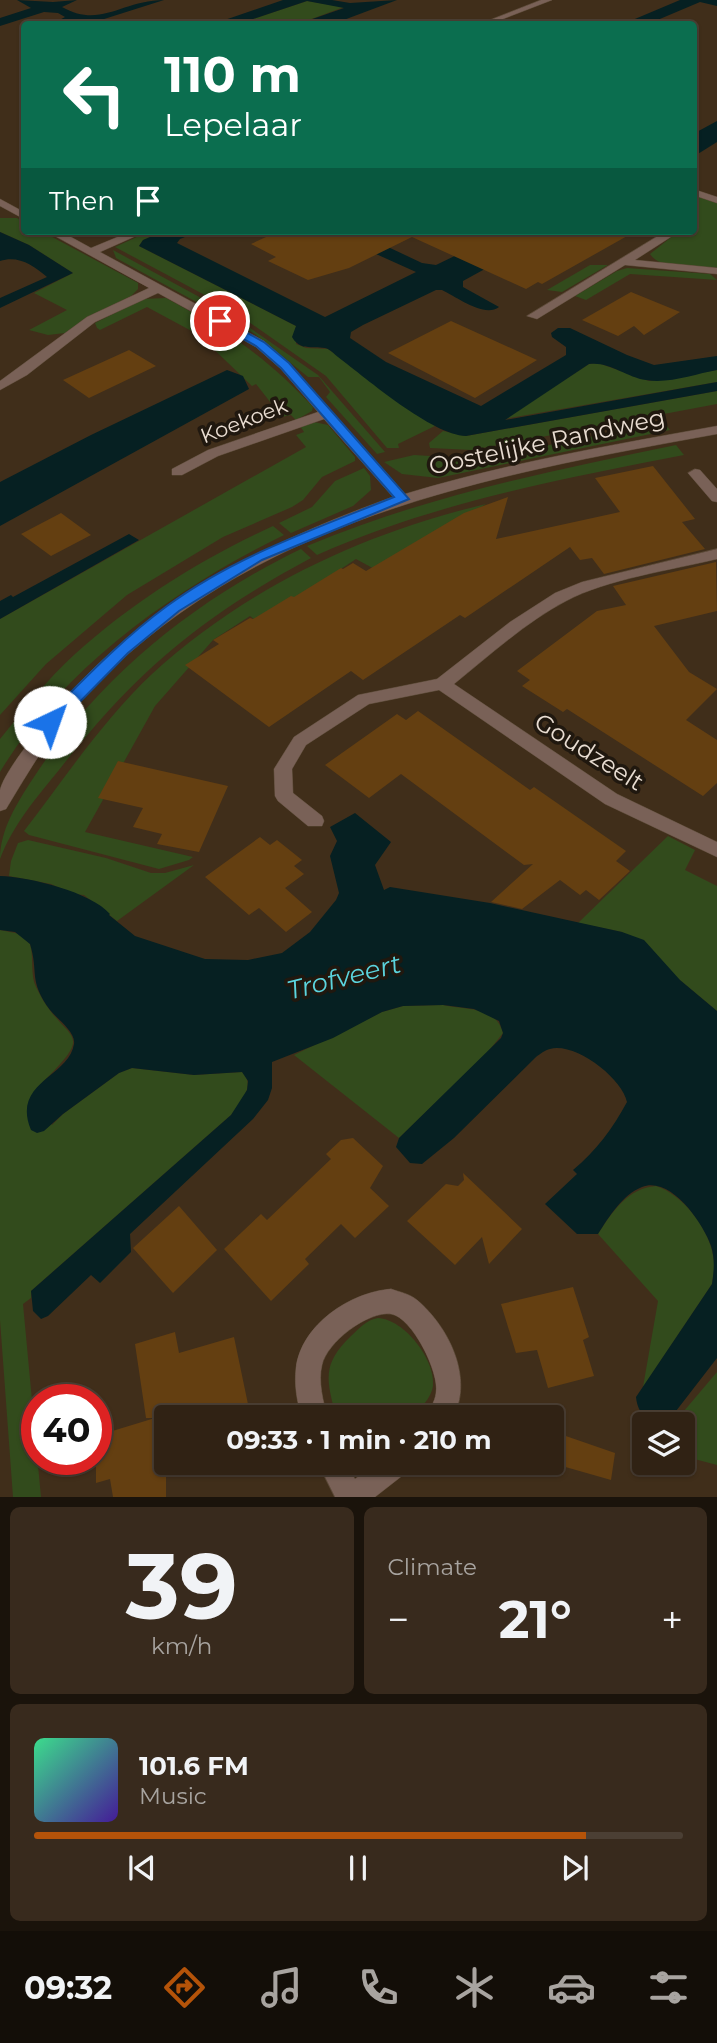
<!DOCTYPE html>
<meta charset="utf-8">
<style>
:root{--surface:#302214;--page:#382a1d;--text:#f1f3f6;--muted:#a8a4a0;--line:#4b3f34;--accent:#b45309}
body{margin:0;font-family:Montserrat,sans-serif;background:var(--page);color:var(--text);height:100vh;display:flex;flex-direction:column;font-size:26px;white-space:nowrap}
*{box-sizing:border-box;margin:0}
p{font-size:23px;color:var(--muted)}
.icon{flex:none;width:38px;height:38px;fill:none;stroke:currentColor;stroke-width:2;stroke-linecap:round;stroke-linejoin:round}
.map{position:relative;height:1497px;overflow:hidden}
.side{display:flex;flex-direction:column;gap:10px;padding:10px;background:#1a130b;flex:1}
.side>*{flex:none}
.hud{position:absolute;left:21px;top:21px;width:676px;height:214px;border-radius:7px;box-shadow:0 2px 5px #0004,0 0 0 2px var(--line);background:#0b6e4f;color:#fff;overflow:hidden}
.tools{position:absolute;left:632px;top:1412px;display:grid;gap:14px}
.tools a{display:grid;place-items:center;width:63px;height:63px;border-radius:7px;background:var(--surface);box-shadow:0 2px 5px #0004,0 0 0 2px var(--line);font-size:35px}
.speed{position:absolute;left:21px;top:1384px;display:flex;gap:14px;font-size:35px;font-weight:700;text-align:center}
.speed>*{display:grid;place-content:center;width:91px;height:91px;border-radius:50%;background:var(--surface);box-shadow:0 2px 5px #0004,0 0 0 2px var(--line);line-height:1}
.speed .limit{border:10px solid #d22;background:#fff;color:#111}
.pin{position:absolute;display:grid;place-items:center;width:60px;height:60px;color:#fff;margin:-30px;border:4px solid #fff;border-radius:50%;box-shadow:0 2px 7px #0007}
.me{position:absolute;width:77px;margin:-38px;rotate:42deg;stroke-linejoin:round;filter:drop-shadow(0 0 5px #0008)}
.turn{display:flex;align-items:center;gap:24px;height:147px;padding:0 28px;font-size:32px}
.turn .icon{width:91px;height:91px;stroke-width:2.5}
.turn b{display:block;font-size:49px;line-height:60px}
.then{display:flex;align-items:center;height:66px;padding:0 28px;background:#0003;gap:14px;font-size:26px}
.big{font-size:52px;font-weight:700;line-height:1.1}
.side .card{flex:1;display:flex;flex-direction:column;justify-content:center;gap:10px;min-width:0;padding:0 24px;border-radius:10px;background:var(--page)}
.side .dial{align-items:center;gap:0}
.dial b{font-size:91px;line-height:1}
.song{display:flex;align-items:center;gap:21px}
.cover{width:84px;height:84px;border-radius:10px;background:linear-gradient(135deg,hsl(150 70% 55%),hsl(260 70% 35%))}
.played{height:7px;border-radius:4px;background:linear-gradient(90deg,var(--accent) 85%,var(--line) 85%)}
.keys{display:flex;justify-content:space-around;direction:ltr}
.heat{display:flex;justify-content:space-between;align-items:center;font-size:38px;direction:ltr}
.side .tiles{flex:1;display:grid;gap:10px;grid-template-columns:1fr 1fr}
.card:last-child{grid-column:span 2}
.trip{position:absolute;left:154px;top:1405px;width:410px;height:70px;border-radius:7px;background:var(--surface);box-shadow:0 2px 5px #0004,0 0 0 2px var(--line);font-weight:700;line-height:70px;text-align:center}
.tabs{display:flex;height:112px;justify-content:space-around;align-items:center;background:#130e08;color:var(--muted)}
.tabs .icon{width:49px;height:49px}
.tabs .current{color:var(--accent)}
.tabs b{font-size:32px;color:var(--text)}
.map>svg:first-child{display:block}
.green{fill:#324b1c}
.water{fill:#062022}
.building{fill:#643f11}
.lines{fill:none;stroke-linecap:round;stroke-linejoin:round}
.minor-casing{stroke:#5b4a37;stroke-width:1}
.minor{fill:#796157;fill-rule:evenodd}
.route{fill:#1a73e8;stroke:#114b97;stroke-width:2}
.labels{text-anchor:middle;stroke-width:7;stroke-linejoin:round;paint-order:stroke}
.far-street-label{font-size:21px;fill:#e9ddd2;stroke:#20180f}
.street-label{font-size:24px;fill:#e9ddd2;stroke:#20180f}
.water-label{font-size:26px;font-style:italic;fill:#5bd4de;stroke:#20180f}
</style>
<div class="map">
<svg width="717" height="1497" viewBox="0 0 717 1497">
<rect width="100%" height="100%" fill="#402e1a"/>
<!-- green -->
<g class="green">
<path d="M307,1L344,7L298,24H238Z"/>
<path d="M693,195L717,203V268C699,267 661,271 650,254L679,231H693Z"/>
<path d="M0,218H17L24,222V231H41L138,283V289L131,296L89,317L65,333L48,335L29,330L67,310L34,293L73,273L29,245L0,232Z"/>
<path d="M150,231H164L143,240L139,246L296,326V344L306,348L328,349L435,426L398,444L399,448H387L326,376L229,308L115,247Z"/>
<path d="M113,250L227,312L318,375L385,452L377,454L326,397L330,392L319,377H308L255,334L116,258Z"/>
<path d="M590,265H608L562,292L547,290Z"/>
<path d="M627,268L710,274L717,280L630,274L586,300L575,296L617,271Z"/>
<path d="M166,298C226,330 267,357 313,407L312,411L296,420L291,415L282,417L256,384L252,386L199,335L147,307L100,330L97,328L95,323L143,299Z"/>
<path d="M598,363L649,381L717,370V382L504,419L589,364Z"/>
<path d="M717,391V404L472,450L430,448L429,443L443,431L466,436Z"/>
<path d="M314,422L328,425L355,457V461L322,477L303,500L292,507L223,537L127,595L46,664L0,715V619L306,447L296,435L304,432L300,426Z"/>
<path d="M664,422L670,430L438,478L402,474L384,462L414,455L479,459Z"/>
<path d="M676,445L684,455C560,479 434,503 317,555L307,546C426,496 550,471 676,445Z"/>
<path d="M364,468L370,476L371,490L353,506L291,533L279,523L312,507L335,481Z"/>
<path d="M486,504L378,571L356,559L259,623L250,616L213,640L155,706L85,832L193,857L189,860L159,869L29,835L24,831C65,778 103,720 152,674C246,588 363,533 486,504Z"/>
<path d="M273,526L284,535C176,588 63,667 0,772V739C24,710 47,679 75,654C134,601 201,559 273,526Z"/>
<path d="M301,549L311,558C201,617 136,671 59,770C36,798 13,825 0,859C0,830 17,803 32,780C97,679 193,601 301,549Z"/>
<path d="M668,836L695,850L685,870L717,886V1011L622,932L578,923Z"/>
<path d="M28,840L106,858L151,873H165L194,865L117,921L84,895L73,894L51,884L9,876L11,861L18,843Z"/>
<path d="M0,930L20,934L30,944C34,957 30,975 36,987C65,1048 102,1024 37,1088L52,1125L63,1114L119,1073L132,1068L194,1075L242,1072C256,1085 241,1103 231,1115L31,1291V1298L23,1304L41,1497H13L0,1320Z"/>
<path d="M443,1005C465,1010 496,1006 503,1033L487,1053L399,1138L294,1055L382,1012L403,1006Z"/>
<path d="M656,1186C684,1195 712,1232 714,1262C715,1269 713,1277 712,1284L643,1387L658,1301L598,1234C612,1212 628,1188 656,1186Z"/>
<path d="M378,1318C404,1319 436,1360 433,1386C431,1399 420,1408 412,1417H336C327,1380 321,1365 351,1336C360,1328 366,1320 378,1318Z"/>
<path d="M717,1372V1465L683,1456L682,1424H673Z"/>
</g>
<!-- water -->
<g class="water">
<path d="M17,0L53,2L77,0L62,7C101,29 122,0 164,0L101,20L104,24H52L65,17L58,13L44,12L0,26V18L31,8Z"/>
<path d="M283,0H332L350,3L397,0L333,24H298L344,8L307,1L238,24H213Z"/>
<path d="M680,0H717V6L700,2L648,24H623Z"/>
<path d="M717,121V142L693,157V134Z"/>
<path d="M164,231H200L180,239L177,243L325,317L416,272L356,245L369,238L422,263L436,265L500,234L503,259L463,281V287L499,307C484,318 457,297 442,290H436L363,325L351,332L350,338L386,362L481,406L566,355V347L552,337L551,333L558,328H570L627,355L654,365L717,356V370C695,374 669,384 646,380C626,377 609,361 589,364L505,420L717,382V391L466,436C432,435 367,379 338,357C334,354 330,349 325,348C311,345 301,352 292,337L296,326L139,246L143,240Z"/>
<path d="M0,232L29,245L73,273L0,308V298L47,277C33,265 18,255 0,261Z"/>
<path d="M227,370L243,376L249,389L0,526V482L91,435Z"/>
<path d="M129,534L139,540L0,619V601L11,595L13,597Z"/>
<path d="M355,813L391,842L375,865L384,890L390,887L490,903L622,932L644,940L680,980L717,1011V1358L666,1424C648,1420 638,1416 636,1397L712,1284C714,1270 715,1259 711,1246C703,1223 671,1176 642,1187C622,1195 609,1217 598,1234H577L545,1204L577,1174L573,1170C596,1151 613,1128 627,1102C622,1078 575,1042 550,1049C545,1050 540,1054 536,1057L454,1138L422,1164L410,1163L396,1147L399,1138L501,1038L503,1033L499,1021L474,1009L443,1005L403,1006L382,1012L333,1038L272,1062V1088L268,1100L253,1119L130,1234L131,1252L100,1283L91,1275L48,1316L41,1319L33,1311L31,1291L231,1115L247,1090L248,1081L242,1072L194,1075L132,1068L119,1073L63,1114L44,1131L37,1133L31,1130C11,1082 69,1077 74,1044C76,1032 57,1019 50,1010C28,980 39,973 30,944L15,932L0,930V876C30,877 91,892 110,914L109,915L135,936L205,959L248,960L282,953L310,932L336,900L339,893L330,856L337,841L330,827Z"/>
</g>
<!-- building -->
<g class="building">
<path d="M279,231H636L542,284L538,282L526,289L412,237L349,268L308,280L268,261L276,257L251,244Z"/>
<path d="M631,292L680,312L644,335L634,326L618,336L582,320Z"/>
<path d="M451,321L537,360L475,398L388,353Z"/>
<path d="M129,350L156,366L89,398L63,380Z"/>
<path d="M653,466L695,519L682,522L705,549L604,574L592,558L580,560L570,547L465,618L460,615L363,680L351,671L269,727L185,665L219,644L213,640L250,618L253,619L291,596L294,597L341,568L343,569L353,563L366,571L464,513L508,497L496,539L620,512L595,478Z"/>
<path d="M61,513L91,535L51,556L21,534Z"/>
<path d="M716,562L717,611L654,626L689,672L717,689L686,720L717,740V783L703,796L567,709L563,712L522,686L530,680L517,671L597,611L626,605L613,586Z"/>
<path d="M418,711L530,790L534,787L626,851L616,861L630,871L599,900L586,890L580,895L560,880L522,909L491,902L533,864L524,865L401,774L369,798L325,765L397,714L406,720Z"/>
<path d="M118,761L228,786L199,852L157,844L162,834L133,827L143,808L98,798Z"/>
<path d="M260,837L270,845L277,840L302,860L294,866L304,874L285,888L312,912L286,932L259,908L249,915L205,877Z"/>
<path d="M353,1138L383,1166L370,1188L389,1206L355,1238L341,1224L305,1259L309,1264L271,1301L224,1249L261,1214L267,1220L331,1159L326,1154L341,1140Z"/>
<path d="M463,1173L522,1229L489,1264L482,1237L455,1265L407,1221L446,1184L458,1186L464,1180Z"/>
<path d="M179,1206L217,1250L173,1293L133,1248Z"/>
<path d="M573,1287L589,1337L583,1340L594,1376L548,1388L537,1350L516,1353L501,1304Z"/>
<path d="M175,1332L179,1353L234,1337L249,1409L220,1418H166V1497H113L110,1479L96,1483V1436L155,1418H146L135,1344Z"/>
<path d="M560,1434L615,1453L611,1480L555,1464Z"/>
</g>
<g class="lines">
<defs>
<g id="minor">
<path d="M541,0H552L490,24H480Z"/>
<path d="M693,189L717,197V203L693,195Z"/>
<path d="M0,199L24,212V219L0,206Z"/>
<path d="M46,231H60L91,248L132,231H147L100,252L264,341L289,363L405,494C507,463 612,445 717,426V434C485,476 248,519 81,700C51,733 29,771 6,809L0,811C0,804 0,796 0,790C4,773 33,737 44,723C134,610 258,545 393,497L324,419L218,456L182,475H172V469L208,450L318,412L281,369L256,347L158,293L95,322L27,375L0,390V381L87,317L149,288Z"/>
<path d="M666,231H680L635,260L717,268V274L625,265L537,319L527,316Z"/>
<path d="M695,469L700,470L717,489V502L712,501L688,473Z"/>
<path d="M717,549V559C672,570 607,579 566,601C526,622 490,655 454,684L617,794L717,842V857L605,804L439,690L369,704L306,745L292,769L293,793L322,816L324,821L322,826H308L278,801L275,796L274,769L294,737L358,695L437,679L510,622L555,593L582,582Z"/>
<path d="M391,1289C400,1292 410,1294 417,1300C449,1327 474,1378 453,1418H425C429,1410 435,1402 436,1393C440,1373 412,1317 391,1314C368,1311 327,1342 322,1365C318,1381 323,1402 328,1418H302C297,1402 294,1385 296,1368C301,1325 350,1292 391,1289Z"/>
<path d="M318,1463H346L355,1479L376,1463H411L407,1472L375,1497H335Z"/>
</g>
</defs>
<!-- minor casing -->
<use href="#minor" class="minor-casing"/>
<!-- minor -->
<use href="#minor" class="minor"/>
</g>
<!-- route -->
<path class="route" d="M220,318L264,342L289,363L409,499L262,560L179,611L128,653L56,726H45L42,722L45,718C84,679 122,639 167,606C235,556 317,528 394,497L281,368L256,346L216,324L214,321Z"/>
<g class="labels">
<!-- far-street labels -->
<g class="far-street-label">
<text transform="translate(244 421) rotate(-21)" y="7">Koekoek</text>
</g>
<!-- street labels -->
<g class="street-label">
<text transform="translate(547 442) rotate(-12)" y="8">Oostelijke Randweg</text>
<text transform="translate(589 752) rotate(32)" y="8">Goudzeelt</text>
</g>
<!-- water labels -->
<g class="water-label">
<text transform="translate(344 977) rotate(-14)" y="9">Trofveert</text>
</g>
</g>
</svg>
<div class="tools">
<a><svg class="icon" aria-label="layers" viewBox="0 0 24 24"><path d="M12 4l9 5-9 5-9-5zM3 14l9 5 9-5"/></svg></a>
</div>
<div class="speed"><div class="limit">40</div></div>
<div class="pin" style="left:220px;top:321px;background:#d93025"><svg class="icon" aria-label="arrive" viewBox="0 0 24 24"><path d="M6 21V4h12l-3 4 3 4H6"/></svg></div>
<svg class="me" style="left:50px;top:722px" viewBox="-20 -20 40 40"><circle r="19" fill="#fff"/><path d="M0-13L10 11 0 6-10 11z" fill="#1a73e8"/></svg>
<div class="trip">09:33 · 1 min · 210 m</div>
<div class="hud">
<div class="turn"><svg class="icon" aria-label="left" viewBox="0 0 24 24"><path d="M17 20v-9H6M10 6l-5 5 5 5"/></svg><div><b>110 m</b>Lepelaar</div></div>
<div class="then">Then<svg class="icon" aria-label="arrive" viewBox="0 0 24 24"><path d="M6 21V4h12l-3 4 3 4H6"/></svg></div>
</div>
</div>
<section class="side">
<div class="tiles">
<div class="card dial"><b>39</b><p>km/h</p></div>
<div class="card"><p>Climate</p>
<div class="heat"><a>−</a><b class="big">21°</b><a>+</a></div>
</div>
<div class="card">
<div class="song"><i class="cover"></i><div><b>101.6 FM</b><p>Music</p></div></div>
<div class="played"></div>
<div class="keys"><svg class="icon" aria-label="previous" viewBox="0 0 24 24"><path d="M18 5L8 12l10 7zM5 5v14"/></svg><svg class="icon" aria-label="pause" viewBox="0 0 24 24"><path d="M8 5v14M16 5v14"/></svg><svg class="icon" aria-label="next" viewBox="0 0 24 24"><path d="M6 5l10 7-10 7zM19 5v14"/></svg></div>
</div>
</div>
</section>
<nav class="tabs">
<b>09:32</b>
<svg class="icon current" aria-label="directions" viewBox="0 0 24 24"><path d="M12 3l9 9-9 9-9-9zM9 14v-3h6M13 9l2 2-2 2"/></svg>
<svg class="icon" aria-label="music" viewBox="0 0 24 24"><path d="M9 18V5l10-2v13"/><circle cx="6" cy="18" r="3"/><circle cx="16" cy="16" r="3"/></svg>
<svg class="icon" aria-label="phone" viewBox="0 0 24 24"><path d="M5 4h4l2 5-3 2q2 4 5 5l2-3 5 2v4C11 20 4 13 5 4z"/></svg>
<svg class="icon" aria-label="climate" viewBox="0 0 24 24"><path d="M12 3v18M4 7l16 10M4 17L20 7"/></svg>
<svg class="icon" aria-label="car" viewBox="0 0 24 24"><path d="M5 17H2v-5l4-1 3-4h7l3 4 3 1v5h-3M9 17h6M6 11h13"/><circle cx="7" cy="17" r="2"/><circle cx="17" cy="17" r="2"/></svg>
<svg class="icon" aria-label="filters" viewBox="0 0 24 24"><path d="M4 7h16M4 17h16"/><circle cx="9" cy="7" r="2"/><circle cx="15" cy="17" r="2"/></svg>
</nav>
